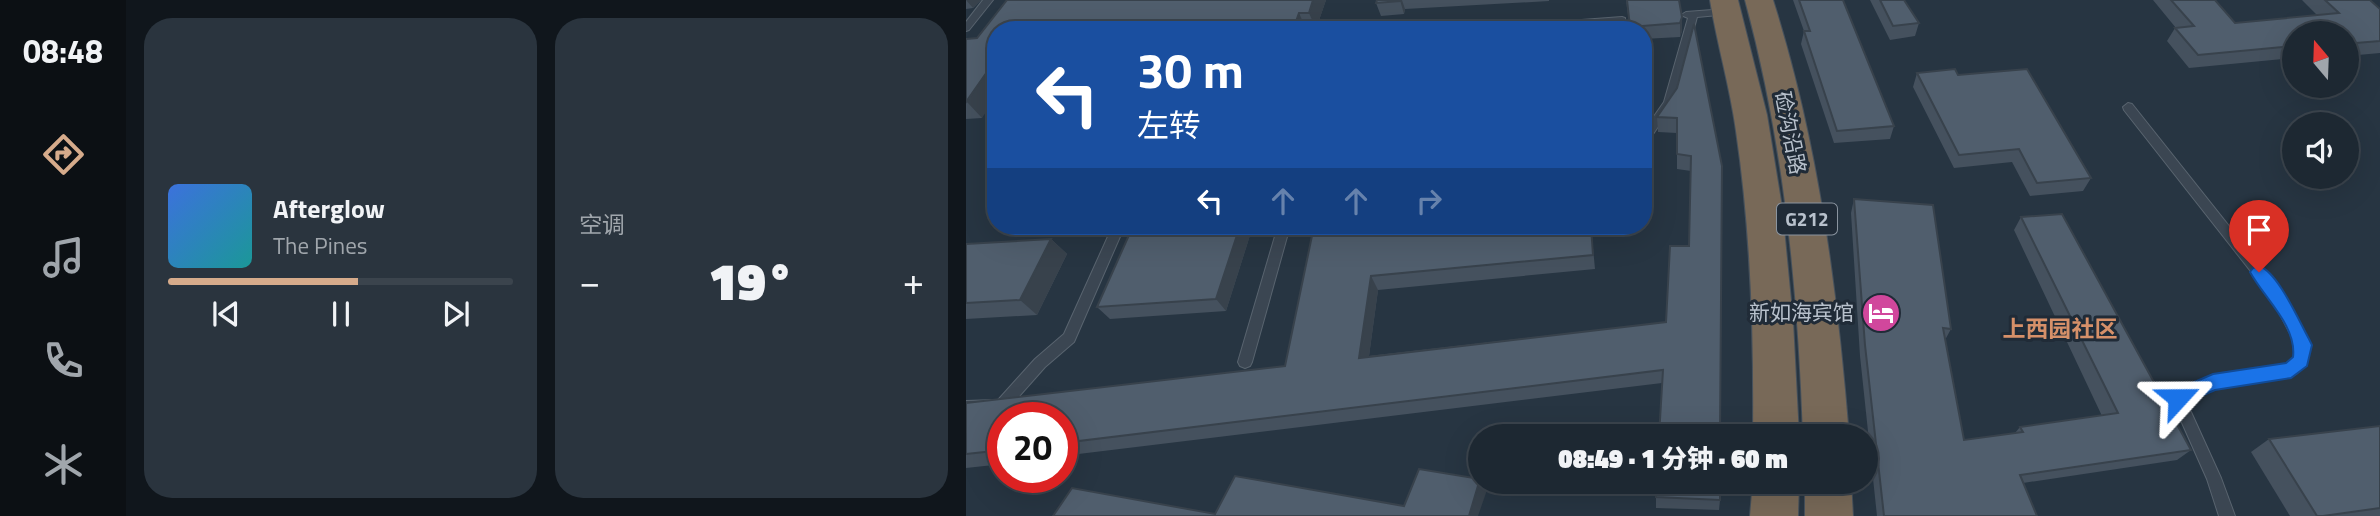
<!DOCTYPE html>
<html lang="zh">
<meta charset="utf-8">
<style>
:root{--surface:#1d2832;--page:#2a343e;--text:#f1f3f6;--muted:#a0a6ac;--line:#3b444d;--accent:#d6ab8b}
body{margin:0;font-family:"Titillium Web","Noto Sans SC",sans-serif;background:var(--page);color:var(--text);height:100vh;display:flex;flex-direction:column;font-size:26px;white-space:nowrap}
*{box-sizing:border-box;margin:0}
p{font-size:23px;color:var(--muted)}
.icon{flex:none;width:38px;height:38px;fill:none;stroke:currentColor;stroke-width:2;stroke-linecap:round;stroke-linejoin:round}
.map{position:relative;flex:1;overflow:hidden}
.sheet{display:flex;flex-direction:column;gap:18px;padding:18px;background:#10161c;width:840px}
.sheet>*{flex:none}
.banner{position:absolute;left:21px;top:21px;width:665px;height:214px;border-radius:28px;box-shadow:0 7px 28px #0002,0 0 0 2px var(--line);background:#1a4fa0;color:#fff;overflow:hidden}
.needle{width:46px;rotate:341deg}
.tools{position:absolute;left:1316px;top:21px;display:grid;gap:14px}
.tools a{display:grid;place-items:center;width:77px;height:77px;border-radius:50%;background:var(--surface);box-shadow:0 7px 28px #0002,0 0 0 2px var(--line);font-size:35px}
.speed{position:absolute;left:21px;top:402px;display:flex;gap:14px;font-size:35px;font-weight:700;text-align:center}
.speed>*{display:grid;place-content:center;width:91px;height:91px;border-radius:50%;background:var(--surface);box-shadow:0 7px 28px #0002,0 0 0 2px var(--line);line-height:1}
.speed .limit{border:10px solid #d22;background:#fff;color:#111}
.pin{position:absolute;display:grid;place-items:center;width:60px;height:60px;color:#fff;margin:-72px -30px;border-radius:50% 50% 50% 0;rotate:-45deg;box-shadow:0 0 7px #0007}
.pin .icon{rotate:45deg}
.me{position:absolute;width:77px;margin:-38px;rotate:66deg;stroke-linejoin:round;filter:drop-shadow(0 0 5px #0008)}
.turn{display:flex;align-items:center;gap:24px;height:147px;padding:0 35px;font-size:32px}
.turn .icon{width:91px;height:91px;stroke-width:2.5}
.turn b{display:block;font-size:49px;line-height:60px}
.lanes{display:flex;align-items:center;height:66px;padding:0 35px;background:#0003;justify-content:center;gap:35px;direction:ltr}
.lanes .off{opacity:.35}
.big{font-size:52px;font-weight:800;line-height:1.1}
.sheet .widget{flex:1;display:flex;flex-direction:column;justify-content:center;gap:10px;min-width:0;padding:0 24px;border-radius:28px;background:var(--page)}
.song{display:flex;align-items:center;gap:21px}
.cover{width:84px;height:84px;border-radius:10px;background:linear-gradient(135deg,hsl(220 70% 55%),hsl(180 70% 35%))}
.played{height:7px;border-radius:4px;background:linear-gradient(90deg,var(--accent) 55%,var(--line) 55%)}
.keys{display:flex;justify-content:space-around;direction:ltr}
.heat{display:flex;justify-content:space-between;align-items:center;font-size:38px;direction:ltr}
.sheet .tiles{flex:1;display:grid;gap:18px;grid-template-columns:repeat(2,1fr)}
.trip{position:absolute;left:502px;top:424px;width:410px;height:70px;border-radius:35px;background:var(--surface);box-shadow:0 7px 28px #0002,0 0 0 2px var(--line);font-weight:800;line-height:70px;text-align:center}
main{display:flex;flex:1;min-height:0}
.tabs{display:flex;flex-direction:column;width:126px;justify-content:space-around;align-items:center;background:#0c1014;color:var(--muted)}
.tabs .icon{width:49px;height:49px}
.tabs .active{color:var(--accent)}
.tabs b{font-size:32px;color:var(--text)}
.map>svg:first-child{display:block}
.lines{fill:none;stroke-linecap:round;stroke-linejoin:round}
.lane-casing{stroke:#59646f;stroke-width:2}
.highway-casing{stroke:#46515c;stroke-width:2}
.lane{fill:#3b4652;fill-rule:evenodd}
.highway{fill:#786958;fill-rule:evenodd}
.wall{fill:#45515e}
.shaded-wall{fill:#38424c}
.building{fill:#505e6d;stroke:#38424c;stroke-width:2}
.route{fill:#1a73e8;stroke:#114b97;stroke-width:2}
.labels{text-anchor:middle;stroke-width:6;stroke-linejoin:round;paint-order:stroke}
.shield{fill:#202b37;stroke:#8a949f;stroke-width:2}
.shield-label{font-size:19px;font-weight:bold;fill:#b8c1cc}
.street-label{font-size:21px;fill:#b8c1cc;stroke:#202b37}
.poi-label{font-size:21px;fill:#b8c1cc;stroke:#202b37;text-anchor:end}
.neighbourhood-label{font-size:23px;font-weight:bold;fill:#d69069;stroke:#202b37}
</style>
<main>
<nav class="tabs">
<b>08:48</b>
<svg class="icon active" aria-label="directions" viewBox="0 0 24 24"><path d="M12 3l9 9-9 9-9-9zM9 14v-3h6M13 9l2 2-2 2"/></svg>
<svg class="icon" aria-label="music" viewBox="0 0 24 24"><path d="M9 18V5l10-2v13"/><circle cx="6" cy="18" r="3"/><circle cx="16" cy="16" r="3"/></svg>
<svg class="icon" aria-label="phone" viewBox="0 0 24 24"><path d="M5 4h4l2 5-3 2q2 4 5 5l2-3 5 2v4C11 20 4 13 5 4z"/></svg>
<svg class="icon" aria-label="climate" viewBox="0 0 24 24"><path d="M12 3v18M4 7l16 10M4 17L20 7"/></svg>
</nav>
<section class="sheet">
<div class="tiles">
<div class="widget">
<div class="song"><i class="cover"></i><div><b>Afterglow</b><p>The Pines</p></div></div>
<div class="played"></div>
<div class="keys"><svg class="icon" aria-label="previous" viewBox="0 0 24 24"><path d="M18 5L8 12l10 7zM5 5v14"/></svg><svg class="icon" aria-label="pause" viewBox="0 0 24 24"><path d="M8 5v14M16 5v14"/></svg><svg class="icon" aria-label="next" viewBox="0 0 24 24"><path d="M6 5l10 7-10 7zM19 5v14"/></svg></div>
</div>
<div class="widget"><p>空调</p>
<div class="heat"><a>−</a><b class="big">19°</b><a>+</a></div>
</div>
</div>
</section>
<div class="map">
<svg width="1414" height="516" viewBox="0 0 1414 516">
<rect width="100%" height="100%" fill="#273542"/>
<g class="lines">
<defs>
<g id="lane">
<path d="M17,0H27L3,30L0,31V22Z"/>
<path d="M760,9L763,10V14L731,17L708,103L681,143L677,144V132L698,102L722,18L715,15L720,12Z"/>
<path d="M656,17L659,18V22L565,30H517L522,27Z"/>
<path d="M1162,103L1166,104L1313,289L1344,345L1340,365L1330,374L1248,388L1220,401L1255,478L1269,516H1253L1241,479L1205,398L1207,394L1247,376L1322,364L1329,358L1330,345L1305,297L1158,110L1157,107Z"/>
<path d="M312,226H324L286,362L284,366L279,368L274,366L272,362Z"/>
<path d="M150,227L156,232L108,342L79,367L40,411L0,413V401L32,400L69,359L98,334L144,232Z"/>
</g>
<g id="highway">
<path d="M744,0H772L801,115L816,207L827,321L833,436H787C788,334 785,232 770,131C764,87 751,44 744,0Z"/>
<path d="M779,0H807C852,142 871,287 883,436H837C832,288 818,143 779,0Z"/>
<path d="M787,481H833L832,516H784Z"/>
<path d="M839,481H885L887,516H839Z"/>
</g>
</defs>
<!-- lane casing -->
<use href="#lane" class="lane-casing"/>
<!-- highway casing -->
<use href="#highway" class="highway-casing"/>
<!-- lane -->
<use href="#lane" class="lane"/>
<!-- highway -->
<use href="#highway" class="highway"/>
</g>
<!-- wall -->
<g class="wall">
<path d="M0,0H15L7,8L0,9Z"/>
<path d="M41,0H360L350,29L340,30H30L16,118L0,119V39L11,38Z"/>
<path d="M411,0H583V1L439,9L438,14L415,16L410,3Z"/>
<path d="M660,0H713L716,17V31L714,37L677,39V30H664Z"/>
<path d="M827,0H877L928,126L924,139L868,143L835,44L838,31Z"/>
<path d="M904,0H938L953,23L949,36L924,40Z"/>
<path d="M1187,0H1249L1269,23L1351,15L1336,0H1404L1414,9V53L1381,56V33H1328V58L1223,68L1201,41L1209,28H1210Z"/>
<path d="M951,73L992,75L1125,178L1117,191L1064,196L1046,162L988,168L947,87Z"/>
<path d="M711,88L756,166L696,383L96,456V418H37V464L0,468V403L319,366L348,226H625L629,269L412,290L403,356L700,322L723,246L725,171L711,169V133L692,132L691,117Z"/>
<path d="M888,199L985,329L979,340L998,440L1049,433L1054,427L1136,416L1048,230L1055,217L1225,450L1211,460L1057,483L1071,516H911L894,356L885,213Z"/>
<path d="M286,229L260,311L144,319L131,307Z"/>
<path d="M85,239L101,254L71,315L0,319V244Z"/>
<path d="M1414,426V516H1324L1285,452L1303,439Z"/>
<path d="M690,497L754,500L753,510L690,508Z"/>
</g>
<!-- shaded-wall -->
<g class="shaded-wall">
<path d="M0,0H15L7,8Z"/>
<path d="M347,0H360L350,29L343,13Z"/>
<path d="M434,0H436L439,9L438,14Z"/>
<path d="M333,13L340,29V30H327Z"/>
<path d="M716,17V31L714,37V23Z"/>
<path d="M53,24L58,30H49Z"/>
<path d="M30,59V97L16,118L1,102Z"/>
<path d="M274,226H284L286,229L260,311L250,299Z"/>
<path d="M85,239L101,254L71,315L54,300Z"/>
<path d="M405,276L412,290L401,371L393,358Z"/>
<path d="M514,481H516L521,490L512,516H503Z"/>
</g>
<!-- building -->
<g class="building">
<path d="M41,0H347L343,13H333L327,30H107L112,21L53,24L49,30H30V59L0,102V39L11,38Z"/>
<path d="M411,0H434V1L410,3Z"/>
<path d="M661,0H713L716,17L714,23L664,27Z"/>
<path d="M833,0H877L928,126L871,131L838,31H844Z"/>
<path d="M914,0H938L953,23L927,26Z"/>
<path d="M1205,0H1249L1269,23L1373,13L1359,0H1404L1414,9V41L1390,43L1387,40L1381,41V33H1328V46L1232,55L1209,28L1228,26Z"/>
<path d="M728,24L756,166L754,436H693L697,370L96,443V418H37V450L0,454V403L319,366L348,226H625L627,255L405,276L393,358L700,322L704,246H723L725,156L711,154V118L691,117L711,88Z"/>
<path d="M989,69L992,75L1061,69L1125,178L1071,183L1053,149L993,155L951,73Z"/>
<path d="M888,199L967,205L985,329L977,328L998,440L1057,432L1054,427L1152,413L1055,217L1096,214L1225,450L1054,475L1071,516H918L899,345Z"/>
<path d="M167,226H274L250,299L131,307Z"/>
<path d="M85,239L54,300L0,303V244Z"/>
<path d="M1414,426V508L1357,516H1351L1303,439Z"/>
<path d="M453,469L514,479L503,516H87L106,488L249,514L269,476L438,506Z"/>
<path d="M691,481H754V500L690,497Z"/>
</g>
<!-- route -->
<path class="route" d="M1293,266C1312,272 1333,321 1343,339L1346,345L1341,366L1325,378L1249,390L1212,406L1205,404L1203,398L1205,392L1247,374L1320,363L1327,357C1331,326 1298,298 1284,272L1287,268Z"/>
<!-- icons -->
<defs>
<symbol id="hotel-disc" viewBox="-11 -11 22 22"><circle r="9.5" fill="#d1479c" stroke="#202b37"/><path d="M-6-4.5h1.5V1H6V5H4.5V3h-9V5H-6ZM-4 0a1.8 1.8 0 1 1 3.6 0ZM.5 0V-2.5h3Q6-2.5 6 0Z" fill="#fff"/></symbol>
</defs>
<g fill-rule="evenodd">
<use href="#hotel-disc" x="893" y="291" width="44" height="44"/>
</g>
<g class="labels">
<!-- shield labels -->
<rect class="shield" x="811" y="203.5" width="60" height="31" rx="5"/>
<g class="shield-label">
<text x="841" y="226">G212</text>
</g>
<!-- street labels -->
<g class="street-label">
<text transform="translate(824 133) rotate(79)" y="7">硷沟沿路</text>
</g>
<!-- poi labels -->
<g class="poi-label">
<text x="888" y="320">新如海宾馆</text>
</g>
<!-- neighbourhood labels -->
<g class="neighbourhood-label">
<text x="1094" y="337">上西园社区</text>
</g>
</g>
</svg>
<div class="tools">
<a><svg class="needle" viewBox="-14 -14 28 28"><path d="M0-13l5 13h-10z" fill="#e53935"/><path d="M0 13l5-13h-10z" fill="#a0a6ac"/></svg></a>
<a><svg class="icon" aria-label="sound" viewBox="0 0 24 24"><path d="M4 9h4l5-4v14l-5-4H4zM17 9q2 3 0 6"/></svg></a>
</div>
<div class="speed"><div class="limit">20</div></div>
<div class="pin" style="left:1293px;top:272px;background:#d93025"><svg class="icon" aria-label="arrive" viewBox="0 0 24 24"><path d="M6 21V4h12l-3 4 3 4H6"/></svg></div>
<svg class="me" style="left:1212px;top:398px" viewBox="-20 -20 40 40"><path d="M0-17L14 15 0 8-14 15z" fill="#1a73e8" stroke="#fff" stroke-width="4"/></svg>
<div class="trip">08:49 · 1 分钟 · 60 m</div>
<div class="banner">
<div class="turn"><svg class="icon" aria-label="left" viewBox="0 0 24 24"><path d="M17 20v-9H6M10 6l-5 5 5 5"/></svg><div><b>30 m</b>左转</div></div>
<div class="lanes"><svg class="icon" aria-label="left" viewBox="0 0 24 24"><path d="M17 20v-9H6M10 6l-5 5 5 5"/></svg><svg class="icon off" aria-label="ahead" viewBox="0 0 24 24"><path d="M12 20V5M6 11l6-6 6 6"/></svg><svg class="icon off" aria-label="ahead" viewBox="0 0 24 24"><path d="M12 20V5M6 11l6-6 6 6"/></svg><svg class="icon off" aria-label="right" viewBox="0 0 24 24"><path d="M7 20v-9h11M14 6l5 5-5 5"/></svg></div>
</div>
</div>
</main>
